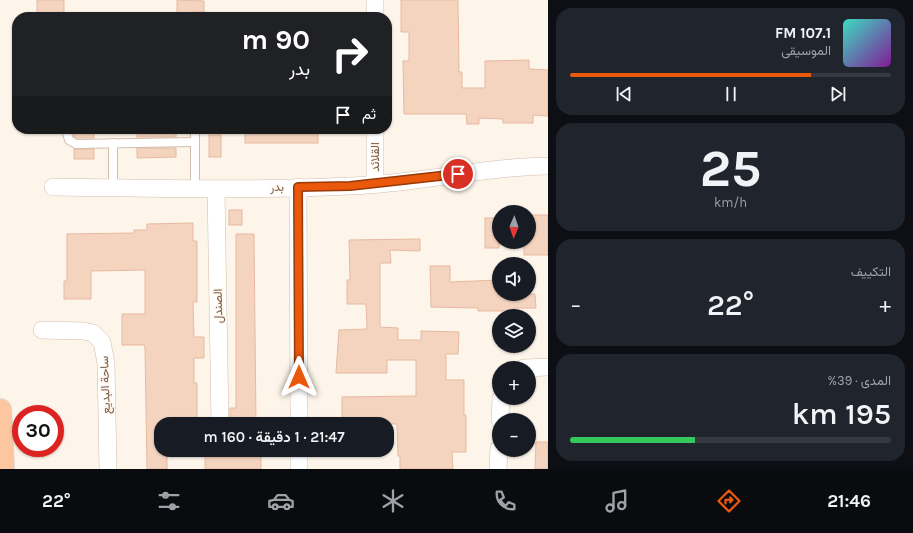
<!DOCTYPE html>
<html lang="ar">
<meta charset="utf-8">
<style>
:root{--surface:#171b24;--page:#20242c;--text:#f1f3f6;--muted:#9ea1a6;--line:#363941;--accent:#ea580c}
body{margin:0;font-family:Karla,Vazirmatn,sans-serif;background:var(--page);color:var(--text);direction:rtl;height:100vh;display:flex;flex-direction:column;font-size:15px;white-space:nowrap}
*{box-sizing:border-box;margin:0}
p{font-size:13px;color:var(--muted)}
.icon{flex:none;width:22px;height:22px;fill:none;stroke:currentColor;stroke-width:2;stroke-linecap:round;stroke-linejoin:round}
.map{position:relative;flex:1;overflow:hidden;direction:ltr}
.drawer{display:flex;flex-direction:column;gap:8px;padding:8px;background:#0d0f14;width:365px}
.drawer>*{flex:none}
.banner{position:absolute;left:12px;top:12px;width:380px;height:122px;border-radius:16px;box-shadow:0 1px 3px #0004;direction:rtl;background:#202124;color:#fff;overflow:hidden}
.needle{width:26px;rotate:182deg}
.buttons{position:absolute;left:492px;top:205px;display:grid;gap:8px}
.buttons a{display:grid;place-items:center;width:44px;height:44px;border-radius:50%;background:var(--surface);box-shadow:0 1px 3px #0004;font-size:20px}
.speed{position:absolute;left:12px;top:405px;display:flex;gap:8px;font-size:20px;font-weight:700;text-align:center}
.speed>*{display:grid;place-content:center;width:52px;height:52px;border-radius:50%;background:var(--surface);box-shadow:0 1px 3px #0004;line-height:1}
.speed .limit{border:6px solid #d22;background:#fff;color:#111}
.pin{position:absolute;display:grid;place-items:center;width:34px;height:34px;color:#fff;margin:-17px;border:2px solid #fff;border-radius:50%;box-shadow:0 1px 4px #0007}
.me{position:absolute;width:44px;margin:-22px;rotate:0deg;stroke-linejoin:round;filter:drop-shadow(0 0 3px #0008)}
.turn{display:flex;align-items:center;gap:14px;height:84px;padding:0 16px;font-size:18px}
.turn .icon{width:52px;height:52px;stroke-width:2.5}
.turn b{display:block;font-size:28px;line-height:34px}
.then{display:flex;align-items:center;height:38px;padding:0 16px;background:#0003;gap:8px;font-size:15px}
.big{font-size:30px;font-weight:600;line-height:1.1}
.drawer .widget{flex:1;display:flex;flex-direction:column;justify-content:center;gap:6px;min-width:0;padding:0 14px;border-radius:16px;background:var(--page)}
.drawer .dial{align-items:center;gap:0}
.dial b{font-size:52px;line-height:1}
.song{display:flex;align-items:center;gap:12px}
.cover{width:48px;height:48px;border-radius:6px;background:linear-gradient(135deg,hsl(170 70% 55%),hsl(290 70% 35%))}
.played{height:4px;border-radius:2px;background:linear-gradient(90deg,var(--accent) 75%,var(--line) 75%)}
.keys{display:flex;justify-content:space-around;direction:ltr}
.heat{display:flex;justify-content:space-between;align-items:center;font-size:22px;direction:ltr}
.charge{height:6px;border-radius:3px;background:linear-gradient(90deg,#34c759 39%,var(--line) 0)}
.trip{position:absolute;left:154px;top:417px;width:240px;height:40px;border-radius:16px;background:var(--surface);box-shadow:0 1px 3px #0004;font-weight:600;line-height:40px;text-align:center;direction:rtl}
.menu{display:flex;height:64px;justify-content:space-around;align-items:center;background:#090b0e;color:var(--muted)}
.menu .icon{width:28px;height:28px}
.menu .current{color:var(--accent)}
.menu b{font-size:18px;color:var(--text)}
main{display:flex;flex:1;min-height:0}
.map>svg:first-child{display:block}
.building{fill:#f4d4bf;stroke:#e8b99f}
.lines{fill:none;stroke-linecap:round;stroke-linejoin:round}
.service-casing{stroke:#d1bdad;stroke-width:10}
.minor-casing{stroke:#d1bdad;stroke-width:18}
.trunk-casing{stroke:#dcd4d0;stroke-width:24}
.service{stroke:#fff;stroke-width:8}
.minor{stroke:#fff;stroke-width:17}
.trunk{stroke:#fcc69f;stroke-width:22}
.route-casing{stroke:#983908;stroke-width:10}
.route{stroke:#ea580c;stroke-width:7}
.labels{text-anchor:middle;stroke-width:3;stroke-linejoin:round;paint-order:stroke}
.street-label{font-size:12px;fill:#7a5b4b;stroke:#fff9f0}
</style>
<main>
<section class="drawer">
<div class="widget">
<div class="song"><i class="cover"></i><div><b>107.1 FM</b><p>الموسيقى</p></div></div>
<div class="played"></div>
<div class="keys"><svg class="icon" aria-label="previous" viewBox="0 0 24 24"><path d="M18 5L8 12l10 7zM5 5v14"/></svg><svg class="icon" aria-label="pause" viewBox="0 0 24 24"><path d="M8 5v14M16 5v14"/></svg><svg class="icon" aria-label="next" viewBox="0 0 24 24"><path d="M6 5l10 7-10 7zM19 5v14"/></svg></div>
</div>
<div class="widget dial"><b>25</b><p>km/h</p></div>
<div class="widget"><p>التكييف</p>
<div class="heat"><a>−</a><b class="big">22°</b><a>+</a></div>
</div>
<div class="widget"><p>المدى · 39%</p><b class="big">195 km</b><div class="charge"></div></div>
</section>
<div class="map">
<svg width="548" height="469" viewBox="0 0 548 469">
<rect width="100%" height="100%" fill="#fdf5e9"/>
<!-- building -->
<g class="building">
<path d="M37,0H64V12L56,13V17H43V13H37Z"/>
<path d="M177,0L204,1V12L177,13Z"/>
<path d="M401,0H458L459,72H462V88H485V61L529,60V69L548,70V116L533,115V123H503V119L479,118V124H467L466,114H404L403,61H409V32H401Z"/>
<path d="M74,129H94V138H77L74,137Z"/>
<rect x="137" y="129" width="39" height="8"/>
<rect x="245" y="129" width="73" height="14"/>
<rect x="209" y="135" width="12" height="22"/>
<path d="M137,148H176V157L137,158Z"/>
<rect x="74" y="149" width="20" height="10"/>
<rect x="229" y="210" width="13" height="15"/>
<path d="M530,215H548V255H524V242H529Z"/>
<rect x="485" y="218" width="14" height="30"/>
<path d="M193,223V241H197V302H193L194,337H204V358H194V383H197V424H161V450H167V469H147L145,348L144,345H122V314H145V270L91,271V299H64V281H67V234L134,233V230H147V224Z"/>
<path d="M236,234H254L256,424L230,423V408H236Z"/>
<path d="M420,239V251L390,250L391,263H380V327L398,328V340H421V331L459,332L458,354H446V380H464V415H466V452H452L453,469H400V456H398L397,424L342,423V397L416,396V360H387V373H336L339,330L367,329L366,304H347V280H350L349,240Z"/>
<path d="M430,266H450V282L499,280V294H535L536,308H514V311H478V308L431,307Z"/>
<path d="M536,442H548V469H535Z"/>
<rect x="205" y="450" width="56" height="19"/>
</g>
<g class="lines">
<defs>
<g id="service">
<path d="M66,129L69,140L76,144L195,142"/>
<path d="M113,143V188"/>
<path d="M195,188V129"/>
</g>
<g id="minor">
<path d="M375,17V0"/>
<path d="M375,184V129"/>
<path d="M53,187C152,188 251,191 349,186C416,184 481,167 548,166"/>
<path d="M298,187L299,424"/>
<path d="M216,189L220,424"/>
<path d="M42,330L83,331L93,333L102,342L106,363L108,469"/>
<path d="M524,368L548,367"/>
<path d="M500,420L501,398"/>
<path d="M299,450V469"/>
<path d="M498,469L499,448"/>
</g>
<path id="trunk" d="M0,410L3,469"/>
</defs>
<!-- service casing -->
<use href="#service" class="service-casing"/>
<!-- minor casing -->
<use href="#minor" class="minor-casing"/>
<!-- trunk casing -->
<use href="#trunk" class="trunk-casing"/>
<!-- service -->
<use href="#service" class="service"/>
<!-- minor -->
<use href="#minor" class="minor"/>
<!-- trunk -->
<use href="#trunk" class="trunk"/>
</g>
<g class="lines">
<defs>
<path id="route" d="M299,377L298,187L350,186L458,174"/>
</defs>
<!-- route casing -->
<use href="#route" class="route-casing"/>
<!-- route -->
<use href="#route" class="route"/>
</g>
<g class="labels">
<!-- street labels -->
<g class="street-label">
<text transform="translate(375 157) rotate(-90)" y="4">القلائد</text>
<text transform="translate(277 187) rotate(-2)" y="4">بدر</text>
<text transform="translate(218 306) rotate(-91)" y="4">الصندل</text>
<text transform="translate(105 385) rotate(-92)" y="4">ساحة البديع</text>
</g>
</g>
</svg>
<div class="buttons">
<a><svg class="needle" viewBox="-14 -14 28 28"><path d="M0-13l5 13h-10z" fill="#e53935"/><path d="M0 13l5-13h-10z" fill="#9ea1a6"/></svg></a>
<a><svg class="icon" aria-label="sound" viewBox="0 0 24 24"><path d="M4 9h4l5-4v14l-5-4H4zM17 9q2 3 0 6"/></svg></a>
<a><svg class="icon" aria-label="layers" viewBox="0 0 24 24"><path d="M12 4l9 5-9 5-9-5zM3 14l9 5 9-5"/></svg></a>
<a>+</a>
<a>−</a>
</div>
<div class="speed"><div class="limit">30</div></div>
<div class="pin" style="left:458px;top:174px;background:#d93025"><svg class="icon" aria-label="arrive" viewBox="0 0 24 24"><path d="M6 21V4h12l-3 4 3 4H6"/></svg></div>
<svg class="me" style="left:299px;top:377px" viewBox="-20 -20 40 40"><path d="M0-17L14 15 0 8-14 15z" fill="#ea580c" stroke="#fff" stroke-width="4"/></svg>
<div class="trip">21:47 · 1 دقيقة · 160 m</div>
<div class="banner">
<div class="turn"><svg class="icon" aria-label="right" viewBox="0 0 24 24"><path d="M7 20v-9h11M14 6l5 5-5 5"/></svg><div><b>90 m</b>بدر</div></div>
<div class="then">ثم<svg class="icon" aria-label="arrive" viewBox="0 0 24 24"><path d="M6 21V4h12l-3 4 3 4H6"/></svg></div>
</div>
</div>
</main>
<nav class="menu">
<b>21:46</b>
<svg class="icon current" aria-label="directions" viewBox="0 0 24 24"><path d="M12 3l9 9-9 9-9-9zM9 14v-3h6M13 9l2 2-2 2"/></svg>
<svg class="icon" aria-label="music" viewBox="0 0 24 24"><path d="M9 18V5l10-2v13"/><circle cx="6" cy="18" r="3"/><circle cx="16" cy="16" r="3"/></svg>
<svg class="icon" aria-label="phone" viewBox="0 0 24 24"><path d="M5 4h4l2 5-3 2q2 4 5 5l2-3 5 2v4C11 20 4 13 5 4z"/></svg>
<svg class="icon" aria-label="climate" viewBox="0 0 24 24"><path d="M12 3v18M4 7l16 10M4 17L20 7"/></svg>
<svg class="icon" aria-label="car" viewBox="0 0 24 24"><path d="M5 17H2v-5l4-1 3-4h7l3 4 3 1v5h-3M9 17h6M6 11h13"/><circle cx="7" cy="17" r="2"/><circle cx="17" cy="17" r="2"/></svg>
<svg class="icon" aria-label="filters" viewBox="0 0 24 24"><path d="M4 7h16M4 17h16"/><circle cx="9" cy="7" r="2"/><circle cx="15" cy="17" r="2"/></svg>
<b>22°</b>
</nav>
